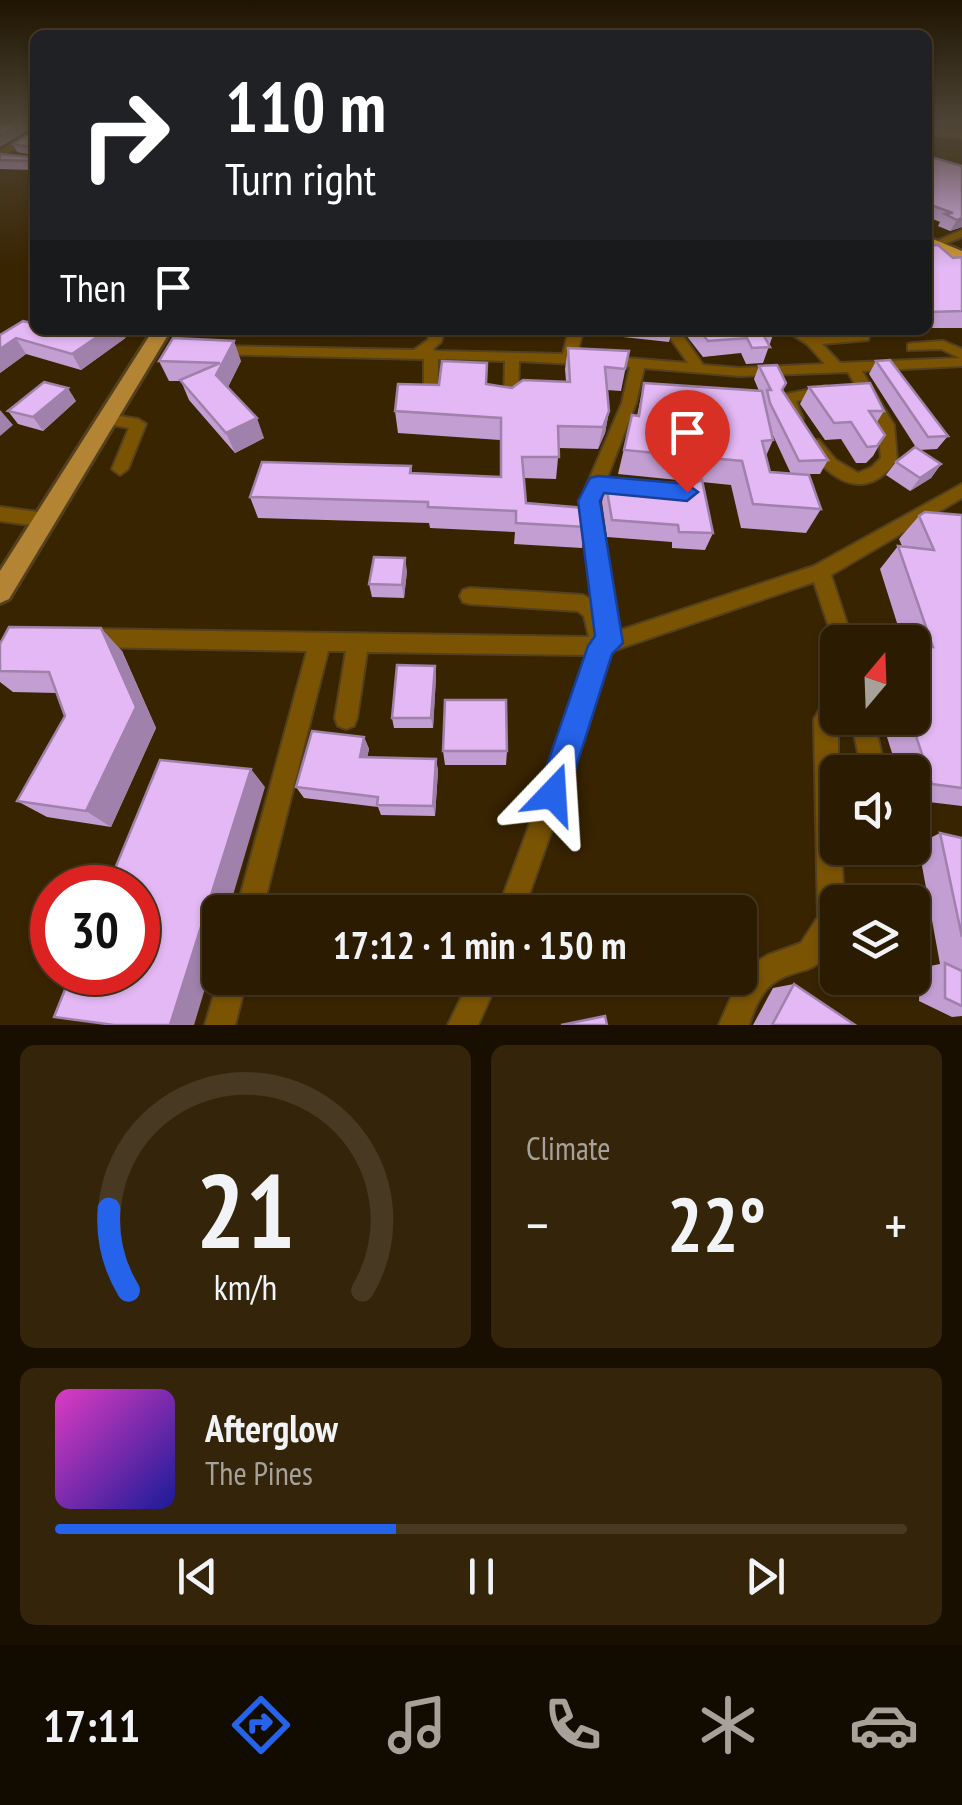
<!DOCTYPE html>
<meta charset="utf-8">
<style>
:root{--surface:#2b1b00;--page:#33240a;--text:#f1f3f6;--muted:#a6a199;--line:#473922;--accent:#2563eb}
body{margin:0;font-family:"PT Sans Narrow",sans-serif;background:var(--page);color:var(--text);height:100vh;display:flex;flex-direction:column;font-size:38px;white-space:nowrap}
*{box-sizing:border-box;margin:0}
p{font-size:32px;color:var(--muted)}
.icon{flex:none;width:55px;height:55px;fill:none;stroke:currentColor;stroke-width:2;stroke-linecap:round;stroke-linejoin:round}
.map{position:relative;height:1025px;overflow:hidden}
.side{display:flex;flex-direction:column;gap:20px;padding:20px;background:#180f00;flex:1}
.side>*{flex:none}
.guide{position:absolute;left:30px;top:30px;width:902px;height:305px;border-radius:15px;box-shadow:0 2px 8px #0004,0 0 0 2px var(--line);background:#202124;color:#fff;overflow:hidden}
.needle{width:65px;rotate:19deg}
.buttons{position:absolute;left:820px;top:625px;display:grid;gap:20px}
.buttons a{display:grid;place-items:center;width:110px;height:110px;border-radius:15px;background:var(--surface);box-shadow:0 2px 8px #0004,0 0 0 2px var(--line);font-size:50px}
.speed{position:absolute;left:30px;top:865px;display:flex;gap:20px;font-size:50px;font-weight:700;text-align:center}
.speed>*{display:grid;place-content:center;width:130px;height:130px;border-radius:50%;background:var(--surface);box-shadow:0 2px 8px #0004,0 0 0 2px var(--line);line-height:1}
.speed .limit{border:15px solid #d22;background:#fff;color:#111}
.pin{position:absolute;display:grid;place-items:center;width:85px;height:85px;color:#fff;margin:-102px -42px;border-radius:50% 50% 50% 0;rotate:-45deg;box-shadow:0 0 10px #0007}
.pin .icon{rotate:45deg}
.me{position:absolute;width:110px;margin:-55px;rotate:20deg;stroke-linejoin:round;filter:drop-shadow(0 0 8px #0008)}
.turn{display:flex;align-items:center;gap:35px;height:210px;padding:0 30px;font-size:45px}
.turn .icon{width:130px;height:130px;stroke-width:2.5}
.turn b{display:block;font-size:70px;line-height:85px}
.then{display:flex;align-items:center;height:95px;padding:0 30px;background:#0003;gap:20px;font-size:38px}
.big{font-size:75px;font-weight:800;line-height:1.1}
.side .tile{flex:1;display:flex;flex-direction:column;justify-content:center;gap:15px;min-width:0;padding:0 35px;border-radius:15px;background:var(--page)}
.side .dial{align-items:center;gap:0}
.dial svg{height:260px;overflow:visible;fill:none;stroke:var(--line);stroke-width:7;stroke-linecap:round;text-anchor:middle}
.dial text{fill:var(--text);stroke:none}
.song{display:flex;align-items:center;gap:30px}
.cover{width:120px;height:120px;border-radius:15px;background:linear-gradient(135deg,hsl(310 70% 55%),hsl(240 70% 35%))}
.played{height:10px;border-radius:5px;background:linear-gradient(90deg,var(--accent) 40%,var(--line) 40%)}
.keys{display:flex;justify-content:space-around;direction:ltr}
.heat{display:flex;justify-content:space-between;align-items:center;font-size:55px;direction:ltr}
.side .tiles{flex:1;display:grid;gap:20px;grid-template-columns:1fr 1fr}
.tile:last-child{grid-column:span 2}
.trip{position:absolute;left:202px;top:895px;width:555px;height:100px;border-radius:15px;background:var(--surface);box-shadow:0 2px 8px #0004,0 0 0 2px var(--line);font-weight:800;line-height:100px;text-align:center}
.tabs{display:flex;height:160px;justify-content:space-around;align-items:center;background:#110b00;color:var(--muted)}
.tabs .icon{width:70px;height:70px}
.tabs .current{color:var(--accent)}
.tabs b{font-size:45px;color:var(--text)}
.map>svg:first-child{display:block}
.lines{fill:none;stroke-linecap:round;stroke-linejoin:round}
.minor-casing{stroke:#54401f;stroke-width:4}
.major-casing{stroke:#54401f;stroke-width:6}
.highway-casing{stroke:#54401f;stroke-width:5}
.minor{fill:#7a5303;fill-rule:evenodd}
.major{fill:#b48435;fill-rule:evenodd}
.highway{fill:#cf9532;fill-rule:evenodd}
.wall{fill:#c39ed2;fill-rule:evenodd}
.shaded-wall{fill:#9f81ab}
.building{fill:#e3b8f4;stroke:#9f81ab;stroke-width:2.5}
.route{fill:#2563eb;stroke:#184099;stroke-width:2.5}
</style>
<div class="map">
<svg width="962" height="1025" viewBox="0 0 962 1025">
<rect width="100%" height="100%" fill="#392400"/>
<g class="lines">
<defs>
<g id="minor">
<path d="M928,128L962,132V138L928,134Z"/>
<path d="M35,129V136L0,158V151Z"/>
<path d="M962,230V237L934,248L928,245Z"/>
<path d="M430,330H444L441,342L433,349L436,351L563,354L569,330H583L577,354L688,363L665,330H679L703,365L740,368L825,364L807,344L785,330H802L814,337L871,330L868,340L822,344L840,363L960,358L941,349L908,350V344L913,343L943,341L962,349V366L862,371L894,425L897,460C865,504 830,481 805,444L807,440H819L836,460L858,473L872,467L881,458L878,425L848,372L740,376L644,368L636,403L598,501L618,631L814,566L962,484V498L831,575L853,642H838L836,648L814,582L609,652L589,724L523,912H497L567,724L588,655L367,652L357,718L354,726L346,729L338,726L335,718L346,651H328L262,912H236L307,651L90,647L83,644L80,638L83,632L90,629L589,637L584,616L578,611L470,604L463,602L460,596L463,590L470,588L583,595L594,601L580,501L622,403L630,367L519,361L518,401L511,406L504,401L505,361L438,359V401L431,406L424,401V359L214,354L207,350L214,346L414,350L428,340Z"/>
<path d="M826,386L833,391L831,394L796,401L803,419L800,423H790L780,398L782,395Z"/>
<path d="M107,414L138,419L146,424L128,469L120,475L112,469L129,428L102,423L99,419L102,415Z"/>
<path d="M0,507L46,513L52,515L55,520L52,525L46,527L0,521Z"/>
<path d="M838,689V848H841L844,902H838C838,929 837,958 808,969C795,973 782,976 772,984C759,995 754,1010 749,1025H719L737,984L749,966L768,955L801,943L818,917L814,719L830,692Z"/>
<path d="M851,718H873L886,772H862Z"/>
<path d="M220,975L247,978L235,1025H205Z"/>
<path d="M471,978H499L478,1025H448Z"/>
</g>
<path id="major" d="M153,330H171L9,599L0,603V571Z"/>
<path id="highway" d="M928,237L962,251V262L928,248Z"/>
</defs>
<!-- minor casing -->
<use href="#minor" class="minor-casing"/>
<!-- major casing -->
<use href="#major" class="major-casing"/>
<!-- highway casing -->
<use href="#highway" class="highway-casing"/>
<!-- minor -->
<use href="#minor" class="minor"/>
<!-- major -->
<use href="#major" class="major"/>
<!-- highway -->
<use href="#highway" class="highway"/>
</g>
<!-- wall -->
<g class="wall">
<path d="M35,124V170L0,169V154L31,157L32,155L17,152L13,144L33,131V127L0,147Z"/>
<path d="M928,156L962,166V227L950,231L938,226L940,222L928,217Z"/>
<path d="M928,246L953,258L962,257V328H928Z"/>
<path d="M35,330H132L124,339L81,370L26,354L0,373V335Z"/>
<path d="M175,330H227L225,333L176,332Z"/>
<path d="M325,330H375L371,336Z"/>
<path d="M586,330H672L669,342L586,333Z"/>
<path d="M682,330H769L773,335L763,363L746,364L741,353L703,357Z"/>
<path d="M568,348L629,351L621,391L607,390L609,411L605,433L598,449L559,448L556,479L524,478L526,503L586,527L582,548L514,544L515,532L430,528L429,523L258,518L250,497L411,466L412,473L500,477V440L398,433L395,411L487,384L512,388L566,381L565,369Z"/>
<path d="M159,361H241L228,387L264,438L235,453L189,400L181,381H169Z"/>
<path d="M876,361L948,436L937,449L919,450L941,464L931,478L910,491L886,475L896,462L917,449L869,374Z"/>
<path d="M759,366L783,391L828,460L820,474H801L821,509L806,533L741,528L731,485L702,482L713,533L705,550L672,548V542L607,537L602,502L606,485L656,488L658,482L693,484L698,482L618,474L632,415L637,416L644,383L759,391L754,379ZM771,431L791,474L770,472L766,456L773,440Z"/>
<path d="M809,387L884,411L877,422L885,435L873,456L866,463H856L841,439L825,440L800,404Z"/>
<path d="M76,401L43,431L18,424L8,411Z"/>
<path d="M962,515V806L912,800V772H898L881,718H912V642H903L880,569L898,546H902L899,539L919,516Z"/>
<path d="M407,571L404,598L372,597L369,584Z"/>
<path d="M0,644L122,651L156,728L111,827L47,817L17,801L65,716L57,693L13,692L0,682Z"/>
<path d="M435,666L436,677L433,728H394L392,718Z"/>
<path d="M364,737L369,749L367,757L436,759L438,771L435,816L381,815L378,807L304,798L296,787Z"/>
<path d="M443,751H507L506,765H445Z"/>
<path d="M940,833L962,838V1016L952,1017L919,1001L920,968L940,964L918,844Z"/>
<path d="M794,984L855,1025H753L773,988Z"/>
</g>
<!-- shaded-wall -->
<g class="shaded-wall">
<path d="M20,124H35V126L0,147V136Z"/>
<path d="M962,218V227L950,231L957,220Z"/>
<path d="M107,330H132L124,339L81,370L72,354Z"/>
<path d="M16,338L26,354L0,373V349Z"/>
<path d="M234,341L241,361L224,395L216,375Z"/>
<path d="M68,388L76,401L43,431L33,417Z"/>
<path d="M0,410L13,425L0,436Z"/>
<path d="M609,411L605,433L598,449L603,427Z"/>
<path d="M257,418L264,438L235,453L226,433Z"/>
<path d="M941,464L931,478L910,491L920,478Z"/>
<path d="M405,558L407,571L404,598L402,585Z"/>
<path d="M101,628L122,651L156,728L111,827L86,811Z"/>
<path d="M435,666L436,677L433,728L431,718Z"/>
<path d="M364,737L369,749L365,769L360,757Z"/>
<path d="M436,759L438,771L435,816L433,806Z"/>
<path d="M251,769L265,787L228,912H220V939L194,1025H170Z"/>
</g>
<!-- building -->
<g class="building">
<path d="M0,124H20L0,136Z"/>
<path d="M32,124H35V161L0,160V154L31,157L35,148L13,144L33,131Z"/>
<path d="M928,156L962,166V218L957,220L945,214L953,213L928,204Z"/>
<path d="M938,245L953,258L962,257V311L928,312V246Z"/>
<path d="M23,321L35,324V330H107L72,354L16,338L0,349V335Z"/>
<path d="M699,330H769L773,335L764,336L770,347L752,348L747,338L708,341Z"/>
<path d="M173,338L234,341L216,375L257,418L226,433L180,380L220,363L159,361Z"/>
<path d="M568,348L629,351L625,369L605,367L609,411L603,427L558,426L559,457H522L526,503L585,508L586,527L516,523V511L428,507V502L250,497L262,462L411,466L410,473L501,477V418L395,411L398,384L439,385L442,361L487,363L486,384L512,388L523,380L570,382Z"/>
<path d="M890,360L948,436L928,437L876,361Z"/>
<path d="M777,365L786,383L782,390L828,460L799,461L770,403L767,390H771L759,366Z"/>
<path d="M44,382L68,388L33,417L8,411Z"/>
<path d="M644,383L762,391L773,440L762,441L770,472L809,475L821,509L753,504L742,461L624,450L632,415L639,416Z"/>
<path d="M870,383L884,411H869L885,435L877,446L867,447L851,422L834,423L809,387Z"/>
<path d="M915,447L941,464L920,478L896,462Z"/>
<path d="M702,480L713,533L679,532L678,525L612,520L606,485L658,488V482L693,484Z"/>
<path d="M925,512L962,515V788L932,784L910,718H912V645L933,647L898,546L934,550L919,516Z"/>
<path d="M374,557L405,558L402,585L369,584Z"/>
<path d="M9,627L101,628L136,707L86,811L17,801L65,716L49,672L0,671V644Z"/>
<path d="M397,665L435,666L431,718H392Z"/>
<path d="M445,700H506L507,751H443Z"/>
<path d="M312,731L364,737L360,757L436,759L433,806L377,805L378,797L296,787Z"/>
<path d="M160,760L251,769L170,1025H114L54,1017L72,972H138V888H107Z"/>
<path d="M940,833L962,838V937Z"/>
<path d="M945,963L962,971V1006L945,998Z"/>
<path d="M794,984L855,1025H772Z"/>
<path d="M605,1016L607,1025H561Z"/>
</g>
<!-- sky -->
<linearGradient id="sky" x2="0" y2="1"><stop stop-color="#1f1400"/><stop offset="0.46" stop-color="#4e4537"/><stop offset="1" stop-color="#4e4537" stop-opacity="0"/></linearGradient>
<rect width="962" height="268" fill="url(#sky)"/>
<!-- route -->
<path class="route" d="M598,476L687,484L698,492L687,501L604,493L600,501L623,643L612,654L564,805L553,810L542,805L537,794L588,646L595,636L578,501L590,478Z"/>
</svg>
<div class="buttons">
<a><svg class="needle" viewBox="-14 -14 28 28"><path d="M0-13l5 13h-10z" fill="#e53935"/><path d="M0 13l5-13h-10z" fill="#a6a199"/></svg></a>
<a><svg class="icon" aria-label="sound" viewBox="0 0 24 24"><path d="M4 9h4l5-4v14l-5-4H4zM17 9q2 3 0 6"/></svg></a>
<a><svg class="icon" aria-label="layers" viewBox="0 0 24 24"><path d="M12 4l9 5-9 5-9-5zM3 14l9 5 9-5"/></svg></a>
</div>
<div class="speed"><div class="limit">30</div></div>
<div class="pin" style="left:687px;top:492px;background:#d93025"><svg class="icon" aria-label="arrive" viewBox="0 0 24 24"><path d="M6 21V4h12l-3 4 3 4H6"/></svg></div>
<svg class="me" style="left:553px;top:794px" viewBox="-20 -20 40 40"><path d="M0-17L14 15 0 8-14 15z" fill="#2563eb" stroke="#fff" stroke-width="4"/></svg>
<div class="trip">17:12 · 1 min · 150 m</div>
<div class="guide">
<div class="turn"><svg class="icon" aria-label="right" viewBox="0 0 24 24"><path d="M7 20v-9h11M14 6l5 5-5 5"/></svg><div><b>110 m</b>Turn right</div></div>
<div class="then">Then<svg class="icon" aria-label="arrive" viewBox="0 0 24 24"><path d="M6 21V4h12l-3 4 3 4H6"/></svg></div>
</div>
</div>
<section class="side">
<div class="tiles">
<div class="tile dial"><svg viewBox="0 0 100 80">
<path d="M14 69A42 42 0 1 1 86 69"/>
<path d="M14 69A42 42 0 0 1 8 44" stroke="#2563eb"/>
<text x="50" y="56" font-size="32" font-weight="700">21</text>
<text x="50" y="72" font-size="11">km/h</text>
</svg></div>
<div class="tile"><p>Climate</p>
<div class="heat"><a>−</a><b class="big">22°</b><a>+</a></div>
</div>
<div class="tile">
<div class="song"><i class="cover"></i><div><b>Afterglow</b><p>The Pines</p></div></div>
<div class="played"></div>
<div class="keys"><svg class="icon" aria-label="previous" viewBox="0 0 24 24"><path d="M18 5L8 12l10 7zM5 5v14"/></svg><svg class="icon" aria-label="pause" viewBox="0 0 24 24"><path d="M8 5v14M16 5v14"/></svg><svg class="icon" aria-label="next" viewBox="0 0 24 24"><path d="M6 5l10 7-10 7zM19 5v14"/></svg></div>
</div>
</div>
</section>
<nav class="tabs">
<b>17:11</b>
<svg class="icon current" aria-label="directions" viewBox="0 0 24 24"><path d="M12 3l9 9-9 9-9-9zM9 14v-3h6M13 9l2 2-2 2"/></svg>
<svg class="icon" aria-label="music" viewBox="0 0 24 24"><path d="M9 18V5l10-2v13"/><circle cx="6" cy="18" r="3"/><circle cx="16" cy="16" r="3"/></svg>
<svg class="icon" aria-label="phone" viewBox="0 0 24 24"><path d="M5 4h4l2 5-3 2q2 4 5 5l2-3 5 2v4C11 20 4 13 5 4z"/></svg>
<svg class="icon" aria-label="climate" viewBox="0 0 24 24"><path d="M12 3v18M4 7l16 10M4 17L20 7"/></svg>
<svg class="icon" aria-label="car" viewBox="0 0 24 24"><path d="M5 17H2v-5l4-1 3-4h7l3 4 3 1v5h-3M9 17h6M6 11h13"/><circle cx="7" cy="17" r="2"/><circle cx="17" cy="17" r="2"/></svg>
</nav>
